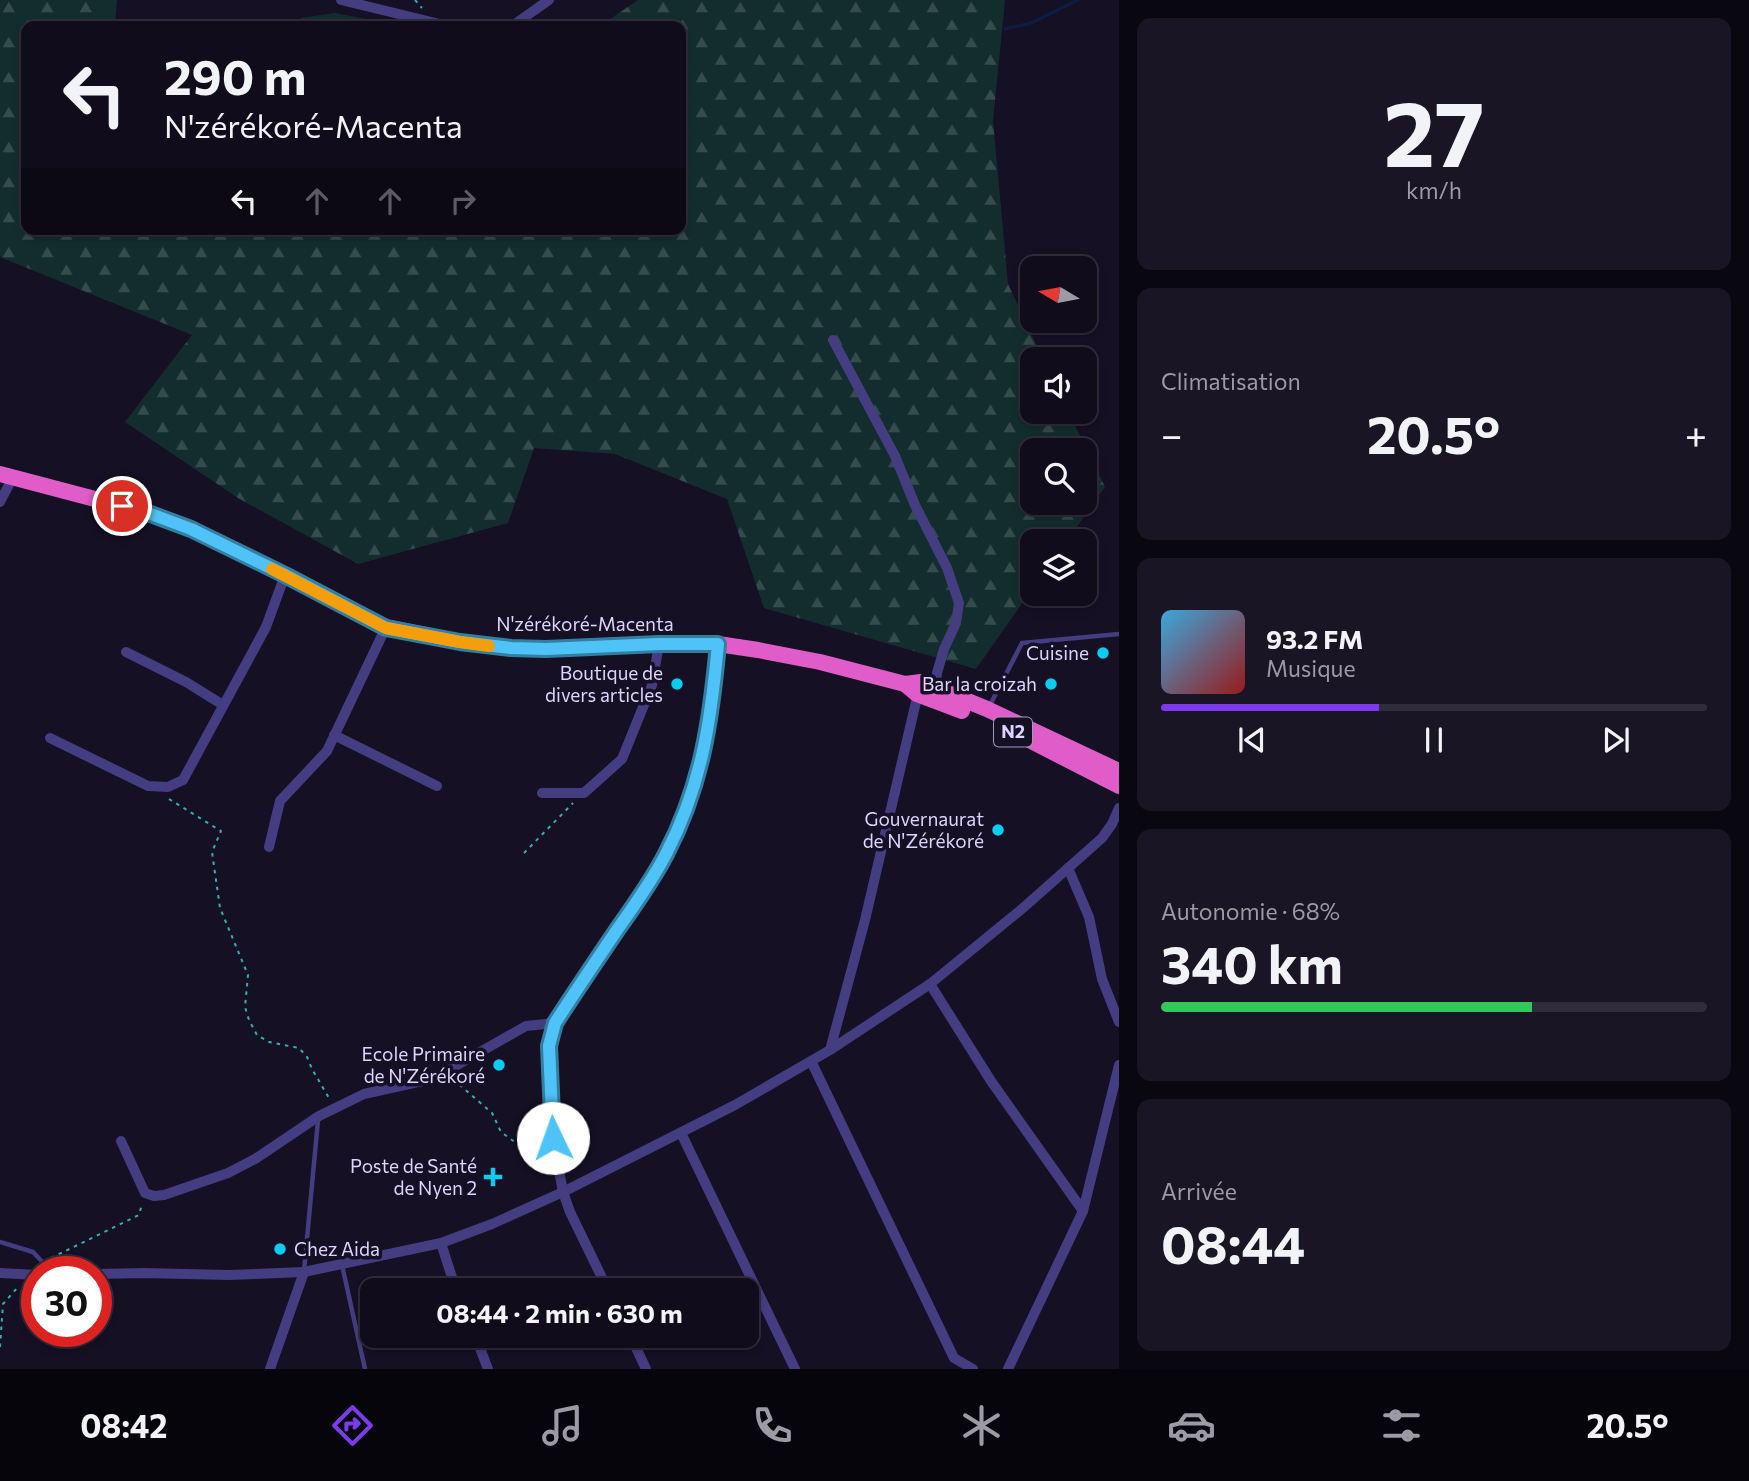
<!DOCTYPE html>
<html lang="fr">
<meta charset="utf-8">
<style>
:root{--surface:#100c1b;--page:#191524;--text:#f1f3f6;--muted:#9c9ba3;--line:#302c3a;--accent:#7c3aed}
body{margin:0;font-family:Commissioner,sans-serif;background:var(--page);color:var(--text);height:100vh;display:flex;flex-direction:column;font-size:26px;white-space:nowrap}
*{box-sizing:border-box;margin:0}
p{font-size:23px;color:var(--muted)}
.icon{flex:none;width:38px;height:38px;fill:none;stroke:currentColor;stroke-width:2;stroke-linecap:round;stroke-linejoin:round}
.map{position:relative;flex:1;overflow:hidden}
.side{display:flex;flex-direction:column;gap:18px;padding:18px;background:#09070f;width:630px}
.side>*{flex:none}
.hud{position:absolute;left:21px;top:21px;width:665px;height:214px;border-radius:14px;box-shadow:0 4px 10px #0003,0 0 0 2px var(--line);background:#100c1b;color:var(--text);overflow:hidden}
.needle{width:46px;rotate:280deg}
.buttons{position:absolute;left:1020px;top:256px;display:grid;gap:14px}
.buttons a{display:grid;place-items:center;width:77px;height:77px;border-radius:14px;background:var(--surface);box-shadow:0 4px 10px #0003,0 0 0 2px var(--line);font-size:35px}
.speed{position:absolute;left:21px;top:1256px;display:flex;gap:14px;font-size:35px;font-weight:700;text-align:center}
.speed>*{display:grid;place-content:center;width:91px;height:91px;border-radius:50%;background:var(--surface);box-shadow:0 4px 10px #0003,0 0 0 2px var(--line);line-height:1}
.speed .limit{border:10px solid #d22;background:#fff;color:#111}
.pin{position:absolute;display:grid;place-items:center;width:60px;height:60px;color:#fff;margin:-30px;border:4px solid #fff;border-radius:50%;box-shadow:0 2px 7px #0007}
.me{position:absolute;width:77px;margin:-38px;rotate:357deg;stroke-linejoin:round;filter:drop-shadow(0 0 5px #0008)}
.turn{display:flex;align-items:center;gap:24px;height:147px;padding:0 28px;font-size:32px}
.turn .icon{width:91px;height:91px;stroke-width:2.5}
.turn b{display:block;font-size:49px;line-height:60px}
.lanes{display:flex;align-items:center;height:66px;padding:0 28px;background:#0003;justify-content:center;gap:35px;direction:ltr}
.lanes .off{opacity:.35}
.big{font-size:52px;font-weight:700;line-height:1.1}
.side .card{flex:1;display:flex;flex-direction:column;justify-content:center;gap:10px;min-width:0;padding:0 24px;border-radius:14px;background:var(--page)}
.side .dial{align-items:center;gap:0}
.dial b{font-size:91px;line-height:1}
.song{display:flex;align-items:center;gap:21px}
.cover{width:84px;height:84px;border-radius:10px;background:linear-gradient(135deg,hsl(200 70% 55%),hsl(0 70% 35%))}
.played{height:7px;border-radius:4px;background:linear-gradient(90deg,var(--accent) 40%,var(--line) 40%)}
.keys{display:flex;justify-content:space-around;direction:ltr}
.heat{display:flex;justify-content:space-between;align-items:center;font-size:38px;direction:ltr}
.charge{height:10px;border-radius:5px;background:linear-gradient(90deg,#34c759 68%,var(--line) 0)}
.trip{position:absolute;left:360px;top:1278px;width:399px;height:70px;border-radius:14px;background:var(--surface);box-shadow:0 4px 10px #0003,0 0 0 2px var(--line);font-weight:700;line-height:70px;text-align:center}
.tabs{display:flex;height:112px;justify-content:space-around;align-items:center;background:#06050b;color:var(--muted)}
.tabs .icon{width:49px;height:49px}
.tabs .selected{color:var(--accent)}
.tabs b{font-size:32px;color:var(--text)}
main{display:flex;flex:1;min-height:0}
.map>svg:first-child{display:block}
.forest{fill:url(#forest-firs);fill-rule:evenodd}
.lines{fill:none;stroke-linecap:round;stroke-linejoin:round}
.stream{stroke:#0d1c40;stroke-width:3.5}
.path{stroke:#35b0b1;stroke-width:2;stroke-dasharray:3.5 5;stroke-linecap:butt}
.service{stroke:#443d81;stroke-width:4.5}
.minor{stroke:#443d81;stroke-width:10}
.trunk{stroke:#e05cc8;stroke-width:16}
.route-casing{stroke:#337fa1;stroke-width:18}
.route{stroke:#4fc3f7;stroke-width:12}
.slow{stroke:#f59e0b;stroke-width:12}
.poi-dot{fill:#0cccf2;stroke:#151024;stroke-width:2.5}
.labels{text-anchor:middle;stroke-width:7;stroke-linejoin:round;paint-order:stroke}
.shield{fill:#151024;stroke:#a09abc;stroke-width:2}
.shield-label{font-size:18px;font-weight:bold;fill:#dcd5fd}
.street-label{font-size:19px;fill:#dcd5fd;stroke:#151024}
.poi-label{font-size:19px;fill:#dcd5fd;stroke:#151024;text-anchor:end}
</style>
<main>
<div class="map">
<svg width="1119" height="1369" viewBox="0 0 1119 1369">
<defs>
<pattern id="forest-firs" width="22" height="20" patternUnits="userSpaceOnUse" patternTransform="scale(1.75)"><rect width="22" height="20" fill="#132d2e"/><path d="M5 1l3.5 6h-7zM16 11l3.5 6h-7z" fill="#354b4d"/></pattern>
</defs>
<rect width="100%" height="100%" fill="#151024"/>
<!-- forest -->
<g class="forest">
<path d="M0,0H117L115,26H26V229H681V26H600L638,0H1005L993,121L1008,284L1043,359H1032V411H1068L1105,487L1067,541H1032V589L976,669L764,608L727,499L615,454L534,448L508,523L358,564L238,498L125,422L192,335L0,257ZM1032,450H1085V502H1032Z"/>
<path d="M335,13L400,26H299L301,18Z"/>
</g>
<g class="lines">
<!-- stream -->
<path class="stream" d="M1005,29L1031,23L1078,0"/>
<!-- path -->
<g class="path">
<path d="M415,0L422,8"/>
<path d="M169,799L221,831L212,852L220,908L248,975L245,1007L249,1020L257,1035L269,1042L299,1048L307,1057L312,1069L329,1098"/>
<path d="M524,853L573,803"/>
<path d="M453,1079L492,1113L501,1132L538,1159L547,1172"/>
<path d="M51,1258L139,1215L142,1204"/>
<path d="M0,1347L3,1304L18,1287"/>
</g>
<!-- service -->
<g class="service">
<path d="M990,705L1022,643L1119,634"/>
<path d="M0,1242L33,1252L52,1272"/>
<path d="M342,1265L365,1369"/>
<path d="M304,1271L318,1120"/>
</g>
<!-- minor -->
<g class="minor">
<path d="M341,0L448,26"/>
<path d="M512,26L549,0"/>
<path d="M833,340L895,456L915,505L947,568L959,603L956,623L944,649L937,673L935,688"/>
<path d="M0,502L13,477"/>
<path d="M126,652L186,682L223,705"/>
<path d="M334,735L437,786"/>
<path d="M50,738L148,786L168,787L183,780L266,627L285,575"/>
<path d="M542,793H584L622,759L652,685L659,644"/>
<path d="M269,847L280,801L327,751L386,627"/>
<path d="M1068,868L1089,917L1102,979L1119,1022"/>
<path d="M930,984L991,1081L1083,1211"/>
<path d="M830,1050L865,920L919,689"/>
<path d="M811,1061L954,1358L973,1369"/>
<path d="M681,1133L795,1369"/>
<path d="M121,1141L145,1193L154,1196L164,1195L228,1173L255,1159L319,1116L364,1094L427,1080L445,1072L526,1026L555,1023"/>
<path d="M441,1243L456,1290"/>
<path d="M0,1273L37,1275"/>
<path d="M96,1274L144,1273L229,1275L304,1272L441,1243L492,1224L563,1192L735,1105L830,1050L930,984L1023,908L1102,838L1112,824L1119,808"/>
<path d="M608,1290L570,1212L563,1192L553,1138L549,1046L555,1023C575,992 596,961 617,930C634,906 652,881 666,854C702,785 711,720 718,644"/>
<path d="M475,1335L488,1369"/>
<path d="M630,1335L646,1369"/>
<path d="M270,1369L304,1272"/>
<path d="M1008,1369L1083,1211L1119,1065"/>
</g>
<!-- trunk -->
<g class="trunk">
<path d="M0,474L148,513L191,529L285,575L386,627L460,642L511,648L546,649L659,644H718L758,650L820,662L905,684L921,682L987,709L1119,771"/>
<path d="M905,684L917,694L962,711"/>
<path d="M1031,741L1119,786"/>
</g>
</g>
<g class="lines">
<defs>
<path id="route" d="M122,506L148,513L191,529L285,575L386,628L460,642L511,648L546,649L659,644H718C711,720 702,785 666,854C652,881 634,906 617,930C596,961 575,992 555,1023L549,1046L553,1138"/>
</defs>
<!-- route casing -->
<use href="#route" class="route-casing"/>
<!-- route -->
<use href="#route" class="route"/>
<!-- slow -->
<path class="slow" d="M272,569L386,628L460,642L489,646"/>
</g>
<!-- markers -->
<g class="poi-dot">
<circle cx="1103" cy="653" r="7"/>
<circle cx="677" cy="684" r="7"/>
<circle cx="1051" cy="684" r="7"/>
<circle cx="998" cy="830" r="7"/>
<circle cx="499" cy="1065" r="7"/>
<path d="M489.5 1166.5h7v7h7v7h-7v7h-7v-7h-7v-7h7z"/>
<circle cx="280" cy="1249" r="7"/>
</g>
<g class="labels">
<!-- shield labels -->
<rect class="shield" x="994" y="717.5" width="38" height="29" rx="5"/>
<g class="shield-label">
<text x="1013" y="738">N2</text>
</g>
<!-- street labels -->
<g class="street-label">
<text x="585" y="631">N'zérékoré-Macenta</text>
</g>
<!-- poi labels -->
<g class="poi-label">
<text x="1089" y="660">Cuisine</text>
<text x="663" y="680">Boutique de<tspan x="663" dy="22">divers articles</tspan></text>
<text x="1037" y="691">Bar la croizah</text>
<text x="984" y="826">Gouvernaurat<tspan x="984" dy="22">de N'Zérékoré</tspan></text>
<text x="485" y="1061">Ecole Primaire<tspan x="485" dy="22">de N'Zérékoré</tspan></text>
<text x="477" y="1173">Poste de Santé<tspan x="477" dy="22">de Nyen 2</tspan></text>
<text x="294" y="1256" text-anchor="start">Chez Aida</text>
</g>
</g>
</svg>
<div class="buttons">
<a><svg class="needle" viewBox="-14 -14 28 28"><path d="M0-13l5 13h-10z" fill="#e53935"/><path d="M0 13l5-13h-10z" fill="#9c9ba3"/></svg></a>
<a><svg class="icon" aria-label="sound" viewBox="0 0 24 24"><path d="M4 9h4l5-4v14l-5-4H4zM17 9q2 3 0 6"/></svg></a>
<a><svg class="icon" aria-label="search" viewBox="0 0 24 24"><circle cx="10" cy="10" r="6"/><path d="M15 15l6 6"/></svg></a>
<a><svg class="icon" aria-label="layers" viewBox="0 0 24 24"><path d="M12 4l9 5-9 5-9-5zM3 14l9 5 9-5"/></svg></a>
</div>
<div class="speed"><div class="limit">30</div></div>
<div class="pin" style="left:122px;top:506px;background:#d93025"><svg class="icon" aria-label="arrive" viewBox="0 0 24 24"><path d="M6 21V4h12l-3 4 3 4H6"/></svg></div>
<svg class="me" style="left:553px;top:1138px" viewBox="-20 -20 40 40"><circle r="19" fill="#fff"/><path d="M0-13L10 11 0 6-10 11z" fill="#4fc3f7"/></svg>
<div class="trip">08:44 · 2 min · 630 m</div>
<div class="hud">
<div class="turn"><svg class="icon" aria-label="left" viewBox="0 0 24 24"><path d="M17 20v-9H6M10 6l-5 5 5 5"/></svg><div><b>290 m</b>N'zérékoré-Macenta</div></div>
<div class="lanes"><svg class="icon" aria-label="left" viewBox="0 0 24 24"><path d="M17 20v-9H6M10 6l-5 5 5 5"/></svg><svg class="icon off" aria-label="ahead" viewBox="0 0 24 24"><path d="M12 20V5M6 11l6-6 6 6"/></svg><svg class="icon off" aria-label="ahead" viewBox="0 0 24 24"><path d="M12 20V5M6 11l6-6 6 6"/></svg><svg class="icon off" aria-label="right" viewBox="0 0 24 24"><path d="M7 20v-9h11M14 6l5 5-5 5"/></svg></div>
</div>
</div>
<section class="side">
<div class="card dial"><b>27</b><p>km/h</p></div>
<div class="card"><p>Climatisation</p>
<div class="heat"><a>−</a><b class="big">20.5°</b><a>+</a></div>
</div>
<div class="card">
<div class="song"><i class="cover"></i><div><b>93.2 FM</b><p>Musique</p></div></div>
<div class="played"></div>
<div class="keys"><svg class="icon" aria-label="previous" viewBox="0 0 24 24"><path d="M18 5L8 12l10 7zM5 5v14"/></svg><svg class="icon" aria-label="pause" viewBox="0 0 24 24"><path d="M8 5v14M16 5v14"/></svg><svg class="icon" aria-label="next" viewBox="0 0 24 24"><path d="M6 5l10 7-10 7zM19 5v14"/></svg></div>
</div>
<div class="card"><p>Autonomie · 68%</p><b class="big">340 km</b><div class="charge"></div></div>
<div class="card"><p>Arrivée</p><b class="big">08:44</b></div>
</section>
</main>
<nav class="tabs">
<b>08:42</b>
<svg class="icon selected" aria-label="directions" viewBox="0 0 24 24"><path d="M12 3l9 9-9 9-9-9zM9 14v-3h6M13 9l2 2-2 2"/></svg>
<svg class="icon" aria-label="music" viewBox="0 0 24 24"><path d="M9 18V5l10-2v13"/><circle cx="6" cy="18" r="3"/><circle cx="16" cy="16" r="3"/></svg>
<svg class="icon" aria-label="phone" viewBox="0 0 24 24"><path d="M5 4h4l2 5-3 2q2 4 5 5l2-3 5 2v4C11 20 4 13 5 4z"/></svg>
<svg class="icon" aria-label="climate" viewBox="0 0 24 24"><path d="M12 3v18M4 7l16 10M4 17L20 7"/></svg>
<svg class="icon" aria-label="car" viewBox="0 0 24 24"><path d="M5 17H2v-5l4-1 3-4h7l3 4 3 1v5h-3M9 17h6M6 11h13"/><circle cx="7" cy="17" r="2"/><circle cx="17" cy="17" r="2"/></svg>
<svg class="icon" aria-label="filters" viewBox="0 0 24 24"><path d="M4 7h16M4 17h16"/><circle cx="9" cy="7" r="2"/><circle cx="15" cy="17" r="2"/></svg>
<b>20.5°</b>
</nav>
